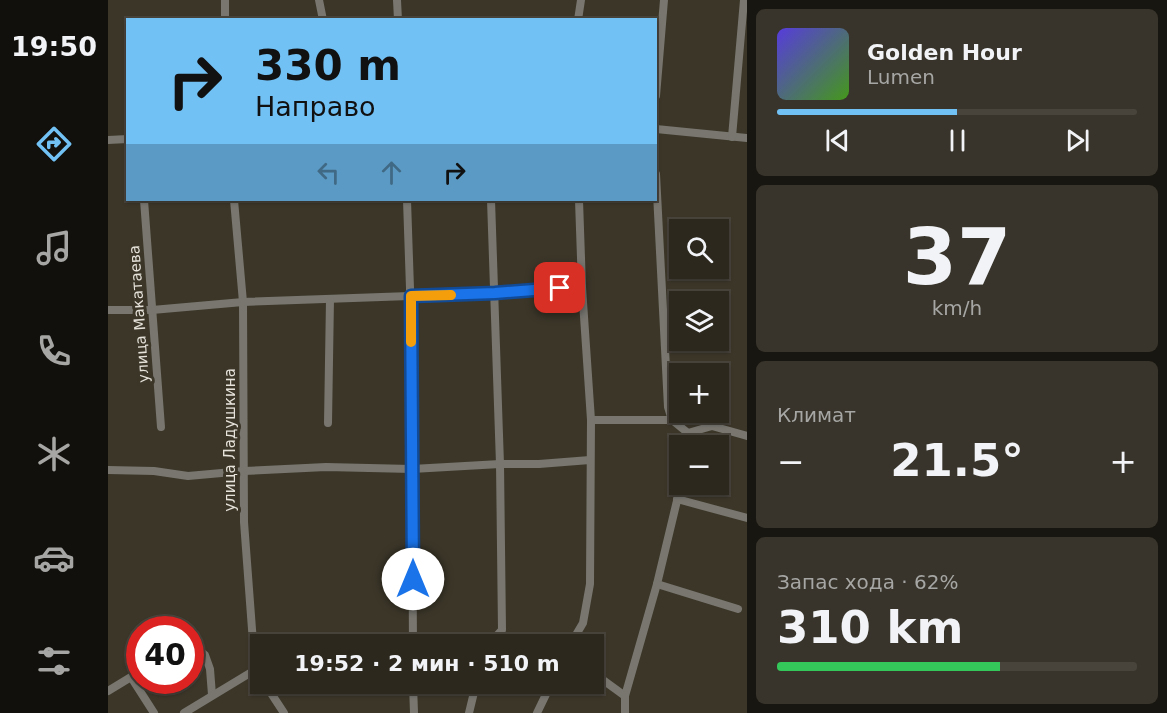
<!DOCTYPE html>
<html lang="ru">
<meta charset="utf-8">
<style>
:root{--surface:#2c281e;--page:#38342b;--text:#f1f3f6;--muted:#a6a6a4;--line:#48443c;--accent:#72c1f5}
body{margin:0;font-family:"DejaVu Sans",sans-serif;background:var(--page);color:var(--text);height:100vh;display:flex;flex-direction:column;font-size:22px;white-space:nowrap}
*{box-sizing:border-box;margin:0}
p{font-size:20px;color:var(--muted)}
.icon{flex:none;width:33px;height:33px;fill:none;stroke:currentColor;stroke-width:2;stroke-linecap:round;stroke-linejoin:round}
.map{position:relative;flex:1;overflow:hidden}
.panel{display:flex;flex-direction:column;gap:9px;padding:9px;background:#181610;width:420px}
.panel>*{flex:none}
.top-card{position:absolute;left:18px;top:18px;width:531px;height:183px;border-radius:0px;box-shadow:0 2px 4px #0004,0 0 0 2px var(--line);background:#72c1f5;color:#111;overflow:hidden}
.tools{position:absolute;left:561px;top:219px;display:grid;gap:12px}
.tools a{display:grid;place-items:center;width:60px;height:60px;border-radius:0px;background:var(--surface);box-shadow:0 2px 4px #0004,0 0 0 2px var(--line);font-size:30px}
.speed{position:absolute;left:18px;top:616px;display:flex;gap:12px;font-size:30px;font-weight:700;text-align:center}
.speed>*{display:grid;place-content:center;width:78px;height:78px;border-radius:50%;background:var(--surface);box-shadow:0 2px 4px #0004,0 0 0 2px var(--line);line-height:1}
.speed .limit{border:9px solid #d22;background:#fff;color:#111}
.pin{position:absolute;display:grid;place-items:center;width:51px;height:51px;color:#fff;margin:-26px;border-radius:12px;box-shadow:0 3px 9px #0006}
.me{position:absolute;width:66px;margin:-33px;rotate:0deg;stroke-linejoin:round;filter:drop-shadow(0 0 4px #0008)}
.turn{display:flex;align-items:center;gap:21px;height:126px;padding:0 30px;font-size:27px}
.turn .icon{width:78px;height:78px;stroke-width:2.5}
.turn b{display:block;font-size:42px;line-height:51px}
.lanes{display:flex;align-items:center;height:57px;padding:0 30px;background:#0003;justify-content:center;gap:30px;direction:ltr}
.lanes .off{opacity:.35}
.big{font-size:45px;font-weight:700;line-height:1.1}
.panel .card{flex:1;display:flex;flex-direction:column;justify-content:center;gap:9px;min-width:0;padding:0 21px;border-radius:9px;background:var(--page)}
.panel .dial{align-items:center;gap:0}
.dial b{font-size:78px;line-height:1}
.song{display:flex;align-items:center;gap:18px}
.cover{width:72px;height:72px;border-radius:9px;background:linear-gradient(135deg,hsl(250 70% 55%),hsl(100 70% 35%))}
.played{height:6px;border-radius:3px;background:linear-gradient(90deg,var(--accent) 50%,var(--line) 50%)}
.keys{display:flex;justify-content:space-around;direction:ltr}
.heat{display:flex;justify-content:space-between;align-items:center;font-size:33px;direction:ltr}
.charge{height:9px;border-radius:4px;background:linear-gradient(90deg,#34c759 62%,var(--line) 0)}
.trip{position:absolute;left:142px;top:634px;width:354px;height:60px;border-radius:0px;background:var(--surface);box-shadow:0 2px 4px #0004,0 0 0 2px var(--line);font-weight:700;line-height:60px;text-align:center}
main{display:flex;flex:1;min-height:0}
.tab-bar{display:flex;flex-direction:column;width:108px;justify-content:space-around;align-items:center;background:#12100c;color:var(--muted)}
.tab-bar .icon{width:42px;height:42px}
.tab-bar .on{color:var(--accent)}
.tab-bar b{font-size:27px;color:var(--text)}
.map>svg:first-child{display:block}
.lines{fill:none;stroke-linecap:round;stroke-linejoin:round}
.minor{stroke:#78766f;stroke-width:8}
.route-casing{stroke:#114b97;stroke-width:15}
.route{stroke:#1a73e8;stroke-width:10}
.slow{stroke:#f59e0b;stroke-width:10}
.labels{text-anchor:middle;stroke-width:6;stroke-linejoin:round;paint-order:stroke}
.street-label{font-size:15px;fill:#e6e2da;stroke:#3b3628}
</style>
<main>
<nav class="tab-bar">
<b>19:50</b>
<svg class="icon on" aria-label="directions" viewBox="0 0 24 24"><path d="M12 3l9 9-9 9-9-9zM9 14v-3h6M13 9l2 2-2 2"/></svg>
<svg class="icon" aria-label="music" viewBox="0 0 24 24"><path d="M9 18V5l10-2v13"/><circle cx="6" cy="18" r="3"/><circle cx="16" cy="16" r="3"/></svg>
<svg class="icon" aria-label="phone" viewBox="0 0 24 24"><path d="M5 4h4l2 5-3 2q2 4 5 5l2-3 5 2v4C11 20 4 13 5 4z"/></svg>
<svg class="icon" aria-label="climate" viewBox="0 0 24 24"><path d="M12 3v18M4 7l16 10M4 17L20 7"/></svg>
<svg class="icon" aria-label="car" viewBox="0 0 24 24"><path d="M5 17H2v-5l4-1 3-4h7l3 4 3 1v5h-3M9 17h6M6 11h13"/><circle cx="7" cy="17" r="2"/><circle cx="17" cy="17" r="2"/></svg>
<svg class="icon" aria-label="filters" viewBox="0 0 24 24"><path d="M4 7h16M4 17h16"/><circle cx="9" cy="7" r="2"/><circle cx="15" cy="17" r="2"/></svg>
</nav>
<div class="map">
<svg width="639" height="713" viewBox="0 0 639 713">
<rect width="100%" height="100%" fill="#3b3628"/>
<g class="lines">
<!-- minor -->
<g class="minor">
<path d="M117,0V20"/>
<path d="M211,0L215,20"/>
<path d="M289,0L290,20"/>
<path d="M470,20L473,0"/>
<path d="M548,96L556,0"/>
<path d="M548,129L639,138"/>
<path d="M624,137L636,0"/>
<path d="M0,140L20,139"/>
<path d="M548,174L560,407L564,420L580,433L581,446"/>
<path d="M36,200L53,427"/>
<path d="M126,200L135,302L136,522L146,656L151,675L153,679"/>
<path d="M299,200L303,318L305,645"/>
<path d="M0,310H44L135,302L387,293L474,287"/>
<path d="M483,420H564"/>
<path d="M220,423L222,299"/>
<path d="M580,433L604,426L639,436"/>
<path d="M0,470L46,471L80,476L136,471L218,467L304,469L392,464H431L482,460"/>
<path d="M573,484L549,584L630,609"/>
<path d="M569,499L639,518"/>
<path d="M82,642L97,655L102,669L104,695"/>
<path d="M380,645L394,630L392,464L383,200"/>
<path d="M462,645L475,623L482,584L483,420L474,287L471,200"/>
<path d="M495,680L517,696V713"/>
<path d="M157,684L176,713"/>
<path d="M305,684L306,713"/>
<path d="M0,691L23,677L46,713"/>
<path d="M517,696L549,584"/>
<path d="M76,713L152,667"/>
<path d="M361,713L368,684"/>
<path d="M429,713L443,684"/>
</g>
</g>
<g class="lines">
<defs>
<path id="route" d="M305,579L303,296L387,293L452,288"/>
</defs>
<!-- route casing -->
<use href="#route" class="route-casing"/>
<!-- route -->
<use href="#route" class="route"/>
<!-- slow -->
<path class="slow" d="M303,342V296L343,295"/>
</g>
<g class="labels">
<!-- street labels -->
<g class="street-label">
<text transform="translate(31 314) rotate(-94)" y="5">улица Макатаева</text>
<text transform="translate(122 440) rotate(-90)" y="5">улица Ладушкина</text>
</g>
</g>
</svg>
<div class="tools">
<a><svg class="icon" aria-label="search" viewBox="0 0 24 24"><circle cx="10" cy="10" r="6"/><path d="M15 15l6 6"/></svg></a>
<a><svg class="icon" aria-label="layers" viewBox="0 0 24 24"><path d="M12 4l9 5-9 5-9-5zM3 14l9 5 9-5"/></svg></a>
<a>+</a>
<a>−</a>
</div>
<div class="speed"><div class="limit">40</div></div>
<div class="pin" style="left:452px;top:288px;background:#d93025"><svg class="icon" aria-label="arrive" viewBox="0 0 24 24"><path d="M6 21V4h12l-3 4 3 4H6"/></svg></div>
<svg class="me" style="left:305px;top:579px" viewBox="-20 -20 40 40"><circle r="19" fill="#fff"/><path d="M0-13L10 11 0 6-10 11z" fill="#1a73e8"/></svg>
<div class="trip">19:52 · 2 мин · 510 m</div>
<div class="top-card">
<div class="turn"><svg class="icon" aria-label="right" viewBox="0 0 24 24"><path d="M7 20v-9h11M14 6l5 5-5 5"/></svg><div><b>330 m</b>Направо</div></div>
<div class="lanes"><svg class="icon off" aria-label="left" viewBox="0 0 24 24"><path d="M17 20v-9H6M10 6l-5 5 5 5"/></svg><svg class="icon off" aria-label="ahead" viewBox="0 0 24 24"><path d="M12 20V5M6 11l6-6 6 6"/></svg><svg class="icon" aria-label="right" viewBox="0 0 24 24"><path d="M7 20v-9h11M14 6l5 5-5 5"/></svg></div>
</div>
</div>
<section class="panel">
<div class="card">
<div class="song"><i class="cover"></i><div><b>Golden Hour</b><p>Lumen</p></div></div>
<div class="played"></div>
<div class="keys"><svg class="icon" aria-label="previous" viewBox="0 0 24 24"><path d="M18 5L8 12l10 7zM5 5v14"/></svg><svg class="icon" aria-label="pause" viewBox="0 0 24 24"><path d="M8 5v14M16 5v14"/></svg><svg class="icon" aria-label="next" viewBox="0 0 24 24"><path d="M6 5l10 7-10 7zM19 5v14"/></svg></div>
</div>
<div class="card dial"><b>37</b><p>km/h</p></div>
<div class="card"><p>Климат</p>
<div class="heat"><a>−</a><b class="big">21.5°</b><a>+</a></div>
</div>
<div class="card"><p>Запас хода · 62%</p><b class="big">310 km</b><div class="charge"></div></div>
</section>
</main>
